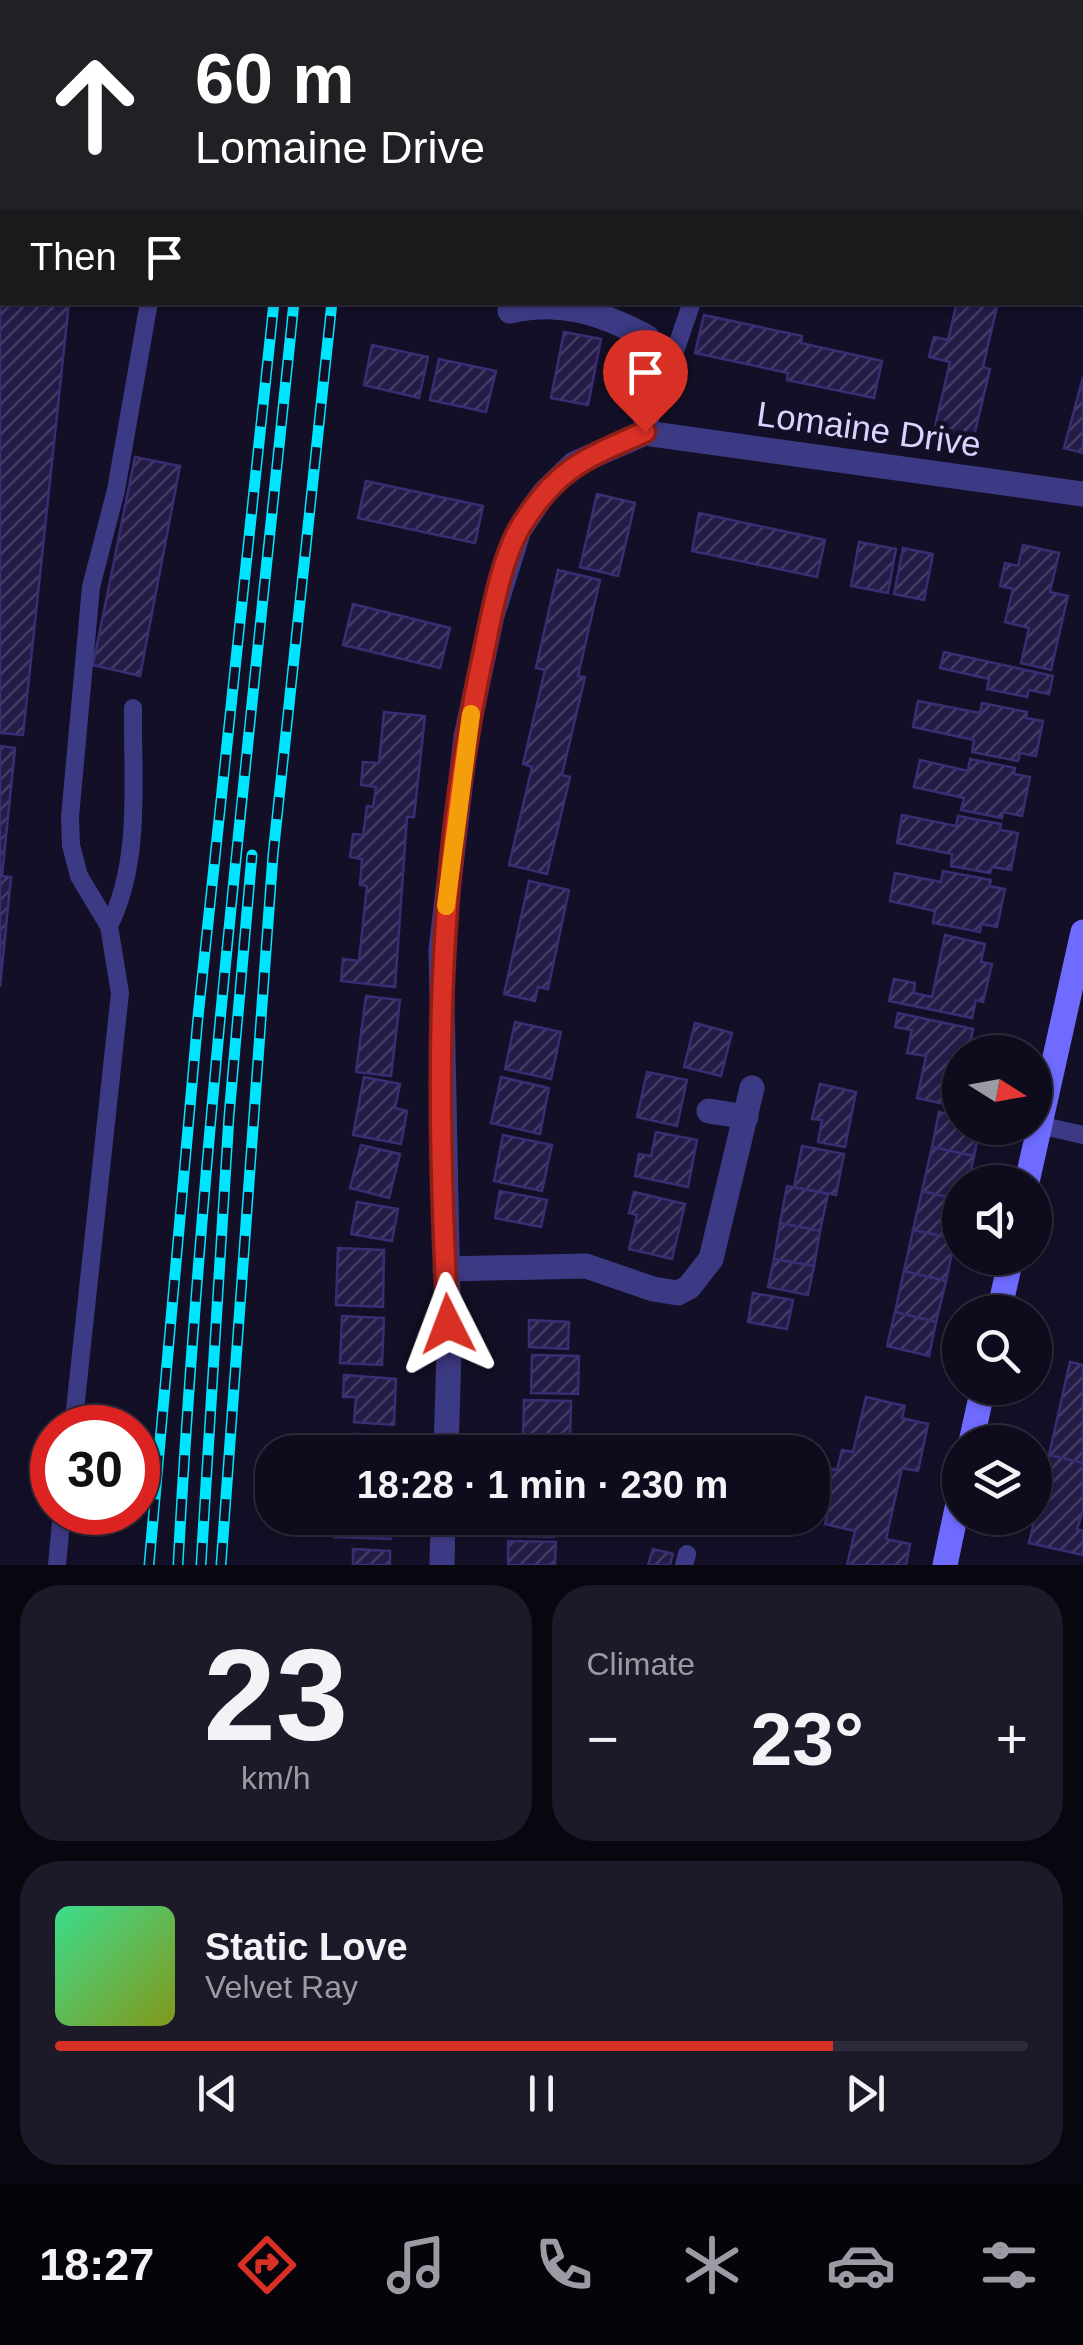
<!DOCTYPE html>
<meta charset="utf-8">
<style>
:root{--surface:#0e0b1c;--page:#1c1929;--text:#f1f3f6;--muted:#9b9ba3;--line:#2e2b3b;--accent:#d93025}
body{margin:0;font-family:Arial,sans-serif;background:var(--page);color:var(--text);height:100vh;display:flex;flex-direction:column;font-size:38px;white-space:nowrap}
*{box-sizing:border-box;margin:0}
p{font-size:32px;color:var(--muted)}
.icon{flex:none;width:55px;height:55px;fill:none;stroke:currentColor;stroke-width:2;stroke-linecap:round;stroke-linejoin:round}
.map{position:relative;height:1565px;overflow:hidden}
.sheet{display:flex;flex-direction:column;gap:20px;padding:20px;background:#08060f;flex:1}
.sheet>*{flex:none}
.hud{position:absolute;left:0px;top:0px;width:1085px;height:305px;box-shadow:0 2px 8px #0004,0 0 0 2px var(--line);background:#202124;color:#fff;overflow:hidden}
.needle{width:65px;rotate:101deg}
.fabs{position:absolute;left:942px;top:1035px;display:grid;gap:20px}
.fabs a{display:grid;place-items:center;width:110px;height:110px;border-radius:50%;background:var(--surface);box-shadow:0 2px 8px #0004,0 0 0 2px var(--line);font-size:50px}
.speed{position:absolute;left:30px;top:1405px;display:flex;gap:20px;font-size:50px;font-weight:700;text-align:center}
.speed>*{display:grid;place-content:center;width:130px;height:130px;border-radius:50%;background:var(--surface);box-shadow:0 2px 8px #0004,0 0 0 2px var(--line);line-height:1}
.speed .limit{border:15px solid #d22;background:#fff;color:#111}
.pin{position:absolute;display:grid;place-items:center;width:85px;height:85px;color:#fff;margin:-102px -42px;border-radius:50% 50% 50% 0;rotate:-45deg;box-shadow:0 0 10px #0007}
.pin .icon{rotate:45deg}
.me{position:absolute;width:110px;margin:-55px;rotate:357deg;stroke-linejoin:round;filter:drop-shadow(0 0 8px #0008)}
.turn{display:flex;align-items:center;gap:35px;height:210px;padding:0 30px;font-size:45px}
.turn .icon{width:130px;height:130px;stroke-width:2.5}
.turn b{display:block;font-size:70px;line-height:85px}
.then{display:flex;align-items:center;height:95px;padding:0 30px;background:#0003;gap:20px;font-size:38px}
.big{font-size:75px;font-weight:700;line-height:1.1}
.sheet .tile{flex:1;display:flex;flex-direction:column;justify-content:center;gap:15px;min-width:0;padding:0 35px;border-radius:40px;background:var(--page)}
.sheet .dial{align-items:center;gap:0}
.dial b{font-size:130px;line-height:1}
.song{display:flex;align-items:center;gap:30px}
.cover{width:120px;height:120px;border-radius:15px;background:linear-gradient(135deg,hsl(150 70% 55%),hsl(70 70% 35%))}
.played{height:10px;border-radius:5px;background:linear-gradient(90deg,var(--accent) 80%,var(--line) 80%)}
.keys{display:flex;justify-content:space-around;direction:ltr}
.heat{display:flex;justify-content:space-between;align-items:center;font-size:55px;direction:ltr}
.sheet .tiles{flex:1;display:grid;gap:20px;grid-template-columns:1fr 1fr}
.tile:last-child{grid-column:span 2}
.trip{position:absolute;left:255px;top:1435px;width:575px;height:100px;border-radius:40px;background:var(--surface);box-shadow:0 2px 8px #0004,0 0 0 2px var(--line);font-weight:700;line-height:100px;text-align:center}
.tab-bar{display:flex;height:160px;justify-content:space-around;align-items:center;background:#06040b;color:var(--muted)}
.tab-bar .icon{width:70px;height:70px}
.tab-bar .selected{color:var(--accent)}
.tab-bar b{font-size:45px;color:var(--text)}
.map>svg:first-child{display:block}
.building{fill:url(#building-hatch);stroke:#3b2d73;stroke-width:2.5}
.lines{fill:none;stroke-linecap:round;stroke-linejoin:round}
.service{stroke:#3d3a85;stroke-width:18}
.minor{stroke:#3d3a85;stroke-width:25}
.secondary{stroke:#6f6bff;stroke-width:25}
.rail-casing{stroke:#00e5ff;stroke-width:11}
.rail{stroke:#130f26;stroke-width:8;stroke-dasharray:22;stroke-linecap:butt}
.route-casing{stroke:#8d1f18;stroke-width:25}
.route{stroke:#d93025;stroke-width:18}
.slow{stroke:#f59e0b;stroke-width:18}
.labels{text-anchor:middle;stroke-width:10;stroke-linejoin:round;paint-order:stroke}
.street-label{font-size:35px;fill:#d9d4ff;stroke:#130f26}
</style>
<div class="map">
<svg width="1083" height="1565" viewBox="0 0 1083 1565">
<defs>
<pattern id="building-hatch" width="6" height="6" patternUnits="userSpaceOnUse" patternTransform="scale(2.5)"><rect width="6" height="6" fill="#241b47"/><path d="M-1 1l2-2M0 6l6-6M5 7l2-2" fill="none" stroke="#433b63"/></pattern>
</defs>
<rect width="100%" height="100%" fill="#130f26"/>
<!-- building -->
<g class="building">
<path d="M0,0H101L2,2V302H69L23,735L0,733Z"/>
<path d="M708,0H813L820,2H714Z"/>
<path d="M957,302H998L983,367L990,369L972,444L933,435L950,362L929,357L934,337L948,340Z"/>
<path d="M704,315L802,336L801,343L882,361L874,398L787,380L788,373L695,353Z"/>
<path d="M564,332L601,339L588,405L551,398Z"/>
<path d="M372,345L428,357L419,398L364,385Z"/>
<path d="M439,359L496,371L486,412L430,400Z"/>
<path d="M1083,377V453L1064,448Z"/>
<path d="M135,457L180,466L140,676L93,665Z"/>
<path d="M366,481L483,506L475,543L358,518Z"/>
<path d="M597,494L635,503L618,576L580,567Z"/>
<path d="M699,513L825,540L817,577L692,551Z"/>
<path d="M859,542L896,549L888,593L851,586Z"/>
<path d="M1023,545L1059,553L1050,592L1068,596L1051,670L1021,663L1029,628L1005,622L1013,589L1000,586L1005,563L1018,566Z"/>
<path d="M903,548L933,554L924,600L894,594Z"/>
<path d="M558,570L600,580L578,676L585,677L562,775L570,777L547,874L509,865L532,767L523,764L545,670L536,668Z"/>
<path d="M353,604L450,628L440,668L343,645Z"/>
<path d="M944,652L1053,676L1049,694L1029,690L1027,697L987,689L989,679L940,668Z"/>
<path d="M918,701L980,713L982,703L1027,712L1026,718L1043,721L1036,756L1020,753L1018,761L972,752L974,740L913,727Z"/>
<path d="M384,712L425,716L414,817H407L395,987L341,981L343,959L359,961L367,886L360,885L362,859L350,857L353,834L363,835L367,806L373,807L376,787L361,785L363,762L379,763Z"/>
<path d="M0,746L15,748L2,876L11,877L0,987Z"/>
<path d="M970,759L1015,768L1014,774L1030,777L1022,816L1003,812L1002,818L961,810L964,798L914,787L920,760L968,771Z"/>
<path d="M902,815L956,826L958,816L1001,824L1000,830L1018,833L1011,870L992,867L990,873L951,866L952,854L897,843Z"/>
<path d="M943,871L991,880L989,886L1005,889L997,927L981,924L980,932L933,923L935,911L890,901L895,873L941,882Z"/>
<path d="M529,881L569,890L548,989L538,987L535,1001L504,994Z"/>
<path d="M945,935L985,944L981,962L992,964L983,1002L976,1000L972,1018L889,1001L894,979L915,983L914,993L932,997Z"/>
<path d="M366,996L400,1000L391,1076L356,1072Z"/>
<path d="M898,1013L973,1029L970,1045L979,1047L978,1052H960L958,1107L917,1098L926,1056L907,1053L912,1030L895,1027Z"/>
<path d="M515,1022L561,1032L551,1079L505,1069Z"/>
<path d="M695,1023L732,1033L721,1076L684,1067Z"/>
<path d="M647,1072L687,1080L677,1126L637,1117Z"/>
<path d="M364,1077L400,1084L395,1108L407,1111L401,1144L353,1135Z"/>
<path d="M501,1077L549,1088L540,1134L491,1123Z"/>
<path d="M820,1084L856,1092L845,1147L818,1142L822,1120L812,1119Z"/>
<path d="M939,1112L960,1117V1128H980L974,1156L932,1147Z"/>
<path d="M656,1132L697,1140L688,1187L635,1176L639,1154L651,1156Z"/>
<path d="M503,1135L552,1145L542,1191L494,1181Z"/>
<path d="M361,1145L400,1154L389,1198L350,1188Z"/>
<path d="M802,1146L844,1154L836,1195L794,1187Z"/>
<path d="M932,1147L974,1156L968,1182H960V1200L922,1191Z"/>
<path d="M787,1186L828,1194L820,1231L780,1223Z"/>
<path d="M500,1191L547,1200L541,1227L495,1218Z"/>
<path d="M922,1191L960,1200L955,1239L913,1230Z"/>
<path d="M634,1192L685,1204L672,1259L629,1249L637,1215L629,1213Z"/>
<path d="M357,1202L398,1209L392,1241L351,1234Z"/>
<path d="M780,1223L820,1231L814,1266L774,1259Z"/>
<path d="M913,1230L955,1239L946,1281L904,1271Z"/>
<path d="M338,1248L384,1250L383,1307L336,1305Z"/>
<path d="M774,1259L814,1266L808,1295L768,1287Z"/>
<path d="M904,1271L946,1281L936,1322L895,1312Z"/>
<path d="M753,1293L793,1300L787,1329L748,1322Z"/>
<path d="M895,1312L936,1322L929,1356L887,1346Z"/>
<path d="M342,1316L384,1318L382,1365L340,1363Z"/>
<path d="M529,1320L569,1322L568,1349L529,1347Z"/>
<path d="M532,1355L579,1356L578,1394L531,1393Z"/>
<path d="M1070,1362L1083,1365V1463L1049,1455Z"/>
<path d="M344,1375L396,1379L394,1425L354,1422L356,1397H343Z"/>
<path d="M866,1397L905,1406L902,1418L928,1424L918,1471L902,1468L886,1539L910,1544L906,1565H847L855,1531L825,1524L827,1516L812,1513V1465L837,1470L842,1450L853,1452Z"/>
<path d="M524,1400L571,1401L570,1439L523,1438Z"/>
<path d="M354,1434L394,1435L393,1452H353Z"/>
<path d="M703,1441L757,1452H701Z"/>
<path d="M1049,1455L1083,1463V1511L1077,1529L1083,1531V1555L1029,1543Z"/>
<path d="M335,1518H391V1539L334,1537Z"/>
<path d="M507,1518H554V1537L507,1536Z"/>
<path d="M508,1541L556,1542L555,1565H508Z"/>
<path d="M353,1549L390,1551V1565H353Z"/>
<path d="M653,1549L673,1554L670,1565H648Z"/>
</g>
<g class="lines">
<!-- service -->
<g class="service">
<path d="M168,0V2"/>
<path d="M652,370L674,354L692,302"/>
<path d="M109,926C142,860 132,779 133,708"/>
<path d="M1039,1125L1083,1135"/>
<path d="M73,1428L120,993L109,926L79,876L71,845L70,817L91,587L116,490L149,302"/>
<path d="M57,1565L62,1512"/>
<path d="M684,1565L687,1554"/>
</g>
<!-- minor -->
<g class="minor">
<path d="M1068,0L1078,2"/>
<path d="M529,1V0"/>
<path d="M510,311C561,299 601,313 647,337L652,370L645,433"/>
<path d="M709,1111L746,1117"/>
<path d="M445,1269L586,1266L653,1289L678,1293L689,1287L711,1259L752,1088"/>
<path d="M446,1452L449,1351L441,950L466,737L492,616L519,530L544,493L574,464L645,433L1083,494"/>
<path d="M442,1565L443,1518"/>
</g>
<!-- secondary -->
<g class="secondary">
<path d="M1027,1182L1083,932"/>
<path d="M999,1312L1011,1258"/>
<path d="M971,1442L983,1388"/>
<path d="M945,1565L960,1494"/>
</g>
<defs>
<g id="rail">
<path d="M306,2V0"/>
<path d="M325,2L326,0"/>
<path d="M364,2V0"/>
<path d="M149,1565L198,1017L274,302"/>
<path d="M178,1565C201,1143 251,723 294,302"/>
<path d="M201,1565L229,1116L252,855"/>
<path d="M221,1565L273,855L332,302"/>
</g>
</defs>
<!-- rail casing -->
<use href="#rail" class="rail-casing"/>
<!-- rail -->
<use href="#rail" class="rail"/>
</g>
<g class="lines">
<defs>
<path id="route" d="M448,1324C436,1099 434,886 481,665C490,625 500,560 521,526C557,468 586,458 645,432"/>
</defs>
<!-- route casing -->
<use href="#route" class="route-casing"/>
<!-- route -->
<use href="#route" class="route"/>
<!-- slow -->
<path class="slow" d="M446,906L471,714"/>
</g>
<g class="labels">
<!-- street labels -->
<g class="street-label">
<text transform="translate(869 429) rotate(8)" y="12">Lomaine Drive</text>
</g>
</g>
</svg>
<div class="fabs">
<a><svg class="needle" viewBox="-14 -14 28 28"><path d="M0-13l5 13h-10z" fill="#e53935"/><path d="M0 13l5-13h-10z" fill="#9b9ba3"/></svg></a>
<a><svg class="icon" aria-label="sound" viewBox="0 0 24 24"><path d="M4 9h4l5-4v14l-5-4H4zM17 9q2 3 0 6"/></svg></a>
<a><svg class="icon" aria-label="search" viewBox="0 0 24 24"><circle cx="10" cy="10" r="6"/><path d="M15 15l6 6"/></svg></a>
<a><svg class="icon" aria-label="layers" viewBox="0 0 24 24"><path d="M12 4l9 5-9 5-9-5zM3 14l9 5 9-5"/></svg></a>
</div>
<div class="speed"><div class="limit">30</div></div>
<div class="pin" style="left:645px;top:432px;background:#d93025"><svg class="icon" aria-label="arrive" viewBox="0 0 24 24"><path d="M6 21V4h12l-3 4 3 4H6"/></svg></div>
<svg class="me" style="left:448px;top:1324px" viewBox="-20 -20 40 40"><path d="M0-17L14 15 0 8-14 15z" fill="#d93025" stroke="#fff" stroke-width="4"/></svg>
<div class="trip">18:28 · 1 min · 230 m</div>
<div class="hud">
<div class="turn"><svg class="icon" aria-label="ahead" viewBox="0 0 24 24"><path d="M12 20V5M6 11l6-6 6 6"/></svg><div><b>60 m</b>Lomaine Drive</div></div>
<div class="then">Then<svg class="icon" aria-label="arrive" viewBox="0 0 24 24"><path d="M6 21V4h12l-3 4 3 4H6"/></svg></div>
</div>
</div>
<section class="sheet">
<div class="tiles">
<div class="tile dial"><b>23</b><p>km/h</p></div>
<div class="tile"><p>Climate</p>
<div class="heat"><a>−</a><b class="big">23°</b><a>+</a></div>
</div>
<div class="tile">
<div class="song"><i class="cover"></i><div><b>Static Love</b><p>Velvet Ray</p></div></div>
<div class="played"></div>
<div class="keys"><svg class="icon" aria-label="previous" viewBox="0 0 24 24"><path d="M18 5L8 12l10 7zM5 5v14"/></svg><svg class="icon" aria-label="pause" viewBox="0 0 24 24"><path d="M8 5v14M16 5v14"/></svg><svg class="icon" aria-label="next" viewBox="0 0 24 24"><path d="M6 5l10 7-10 7zM19 5v14"/></svg></div>
</div>
</div>
</section>
<nav class="tab-bar">
<b>18:27</b>
<svg class="icon selected" aria-label="directions" viewBox="0 0 24 24"><path d="M12 3l9 9-9 9-9-9zM9 14v-3h6M13 9l2 2-2 2"/></svg>
<svg class="icon" aria-label="music" viewBox="0 0 24 24"><path d="M9 18V5l10-2v13"/><circle cx="6" cy="18" r="3"/><circle cx="16" cy="16" r="3"/></svg>
<svg class="icon" aria-label="phone" viewBox="0 0 24 24"><path d="M5 4h4l2 5-3 2q2 4 5 5l2-3 5 2v4C11 20 4 13 5 4z"/></svg>
<svg class="icon" aria-label="climate" viewBox="0 0 24 24"><path d="M12 3v18M4 7l16 10M4 17L20 7"/></svg>
<svg class="icon" aria-label="car" viewBox="0 0 24 24"><path d="M5 17H2v-5l4-1 3-4h7l3 4 3 1v5h-3M9 17h6M6 11h13"/><circle cx="7" cy="17" r="2"/><circle cx="17" cy="17" r="2"/></svg>
<svg class="icon" aria-label="filters" viewBox="0 0 24 24"><path d="M4 7h16M4 17h16"/><circle cx="9" cy="7" r="2"/><circle cx="15" cy="17" r="2"/></svg>
</nav>
